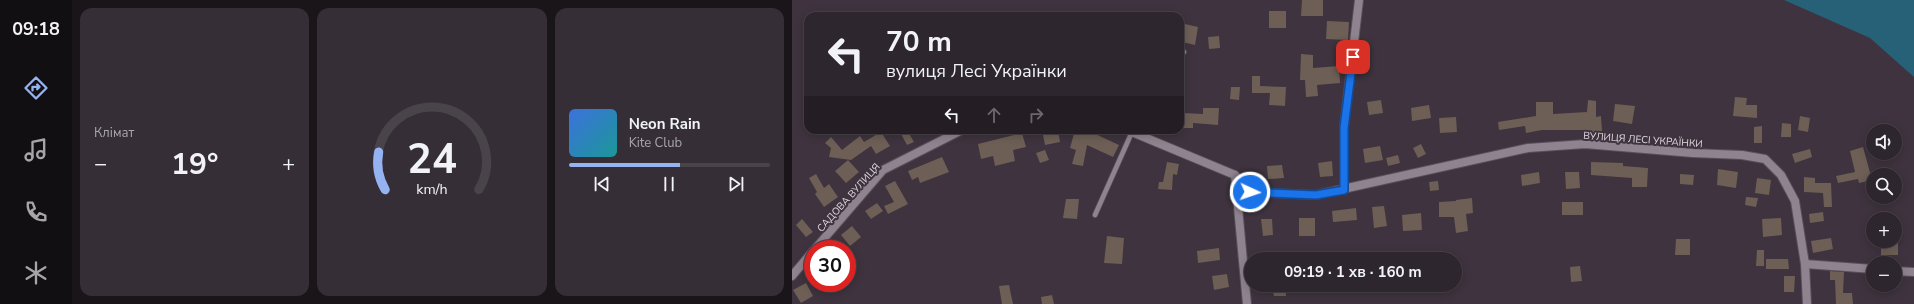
<!DOCTYPE html>
<html lang="uk">
<meta charset="utf-8">
<style>
:root{--surface:#2e262e;--page:#362e36;--text:#f1f3f6;--muted:#a7a5aa;--line:#49434a;--accent:#95b2f1}
body{margin:0;font-family:"Nunito Sans",sans-serif;background:var(--page);color:var(--text);height:100vh;display:flex;flex-direction:column;font-size:15px;white-space:nowrap}
*{box-sizing:border-box;margin:0}
p{font-size:13px;color:var(--muted)}
.icon{flex:none;width:22px;height:22px;fill:none;stroke:currentColor;stroke-width:2;stroke-linecap:round;stroke-linejoin:round}
.map{position:relative;flex:1;overflow:hidden}
.sheet{display:flex;flex-direction:column;gap:8px;padding:8px;background:#191519;width:720px}
.sheet>*{flex:none}
.guide{position:absolute;left:12px;top:12px;width:380px;height:122px;border-radius:12px;box-shadow:0 2px 10px #0003,0 0 0 1px var(--line);background:#2e262e;color:var(--text);overflow:hidden}
.fabs{position:absolute;left:1074px;top:124px;display:grid;gap:8px}
.fabs a{display:grid;place-items:center;width:36px;height:36px;border-radius:50%;background:var(--surface);box-shadow:0 2px 10px #0003,0 0 0 1px var(--line);font-size:20px}
.speed{position:absolute;left:12px;top:240px;display:flex;gap:8px;font-size:20px;font-weight:700;text-align:center}
.speed>*{display:grid;place-content:center;width:52px;height:52px;border-radius:50%;background:var(--surface);box-shadow:0 2px 10px #0003,0 0 0 1px var(--line);line-height:1}
.speed .limit{border:6px solid #d22;background:#fff;color:#111}
.pin{position:absolute;display:grid;place-items:center;width:34px;height:34px;color:#fff;margin:-17px;border-radius:8px;box-shadow:0 2px 6px #0006}
.me{position:absolute;width:44px;margin:-22px;rotate:93deg;stroke-linejoin:round;filter:drop-shadow(0 0 3px #0008)}
.turn{display:flex;align-items:center;gap:14px;height:84px;padding:0 16px;font-size:18px}
.turn .icon{width:52px;height:52px;stroke-width:2.5}
.turn b{display:block;font-size:28px;line-height:34px}
.lanes{display:flex;align-items:center;height:38px;padding:0 16px;background:#0003;justify-content:center;gap:20px;direction:ltr}
.lanes .off{opacity:.35}
.big{font-size:30px;font-weight:700;line-height:1.1}
.sheet .tile{flex:1;display:flex;flex-direction:column;justify-content:center;gap:6px;min-width:0;padding:0 14px;border-radius:12px;background:var(--page)}
.sheet .dial{align-items:center;gap:0}
.dial svg{height:104px;overflow:visible;fill:none;stroke:var(--line);stroke-width:7;stroke-linecap:round;text-anchor:middle}
.dial text{fill:var(--text);stroke:none}
.song{display:flex;align-items:center;gap:12px}
.cover{width:48px;height:48px;border-radius:6px;background:linear-gradient(135deg,hsl(220 70% 55%),hsl(180 70% 35%))}
.played{height:4px;border-radius:2px;background:linear-gradient(90deg,var(--accent) 55%,var(--line) 55%)}
.keys{display:flex;justify-content:space-around;direction:ltr}
.heat{display:flex;justify-content:space-between;align-items:center;font-size:22px;direction:ltr}
.sheet .tiles{flex:1;display:grid;gap:8px;grid-template-columns:repeat(3,1fr)}
.trip{position:absolute;left:452px;top:252px;width:218px;height:40px;border-radius:20px;background:var(--surface);box-shadow:0 2px 10px #0003,0 0 0 1px var(--line);font-weight:700;line-height:40px;text-align:center}
main{display:flex;flex:1;min-height:0}
.menu{display:flex;flex-direction:column;width:72px;justify-content:space-around;align-items:center;background:#120f12;color:var(--muted)}
.menu .icon{width:28px;height:28px}
.menu .current{color:var(--accent)}
.menu b{font-size:18px;color:var(--text)}
.map>svg:first-child{display:block}
.water{fill:#276178}
.building{fill:#6d5f55}
.lines{fill:none;stroke-linecap:round;stroke-linejoin:round}
.lane-casing{stroke:#595059;stroke-width:6}
.street-casing{stroke:#595059;stroke-width:10}
.lane{stroke:#908390;stroke-width:4.5}
.street{stroke:#908390;stroke-width:8}
.route-casing{stroke:#114b97;stroke-width:10}
.route{stroke:#1a73e8;stroke-width:7}
.labels{text-anchor:middle;stroke-width:4;stroke-linejoin:round;paint-order:stroke}
.street-label{font-size:10px;fill:#e0d9e0;stroke:#3e333e}
</style>
<main>
<nav class="menu">
<b>09:18</b>
<svg class="icon current" aria-label="directions" viewBox="0 0 24 24"><path d="M12 3l9 9-9 9-9-9zM9 14v-3h6M13 9l2 2-2 2"/></svg>
<svg class="icon" aria-label="music" viewBox="0 0 24 24"><path d="M9 18V5l10-2v13"/><circle cx="6" cy="18" r="3"/><circle cx="16" cy="16" r="3"/></svg>
<svg class="icon" aria-label="phone" viewBox="0 0 24 24"><path d="M5 4h4l2 5-3 2q2 4 5 5l2-3 5 2v4C11 20 4 13 5 4z"/></svg>
<svg class="icon" aria-label="climate" viewBox="0 0 24 24"><path d="M12 3v18M4 7l16 10M4 17L20 7"/></svg>
</nav>
<section class="sheet">
<div class="tiles">
<div class="tile"><p>Клімат</p>
<div class="heat"><a>−</a><b class="big">19°</b><a>+</a></div>
</div>
<div class="tile dial"><svg viewBox="0 0 100 80">
<path d="M14 69A42 42 0 1 1 86 69"/>
<path d="M14 69A42 42 0 0 1 9 40" stroke="#95b2f1"/>
<text x="50" y="56" font-size="32" font-weight="700">24</text>
<text x="50" y="72" font-size="11">km/h</text>
</svg></div>
<div class="tile">
<div class="song"><i class="cover"></i><div><b>Neon Rain</b><p>Kite Club</p></div></div>
<div class="played"></div>
<div class="keys"><svg class="icon" aria-label="previous" viewBox="0 0 24 24"><path d="M18 5L8 12l10 7zM5 5v14"/></svg><svg class="icon" aria-label="pause" viewBox="0 0 24 24"><path d="M8 5v14M16 5v14"/></svg><svg class="icon" aria-label="next" viewBox="0 0 24 24"><path d="M6 5l10 7-10 7zM19 5v14"/></svg></div>
</div>
</div>
</section>
<div class="map">
<svg width="1122" height="304" viewBox="0 0 1122 304">
<rect width="100%" height="100%" fill="#3e333e"/>
<!-- water -->
<path class="water" d="M992,0H1122V77L1078,38Z"/>
<!-- building -->
<g class="building">
<path d="M510,0H531V16H509Z"/>
<rect x="477" y="11" width="17" height="17"/>
<path d="M535,21L557,22L556,40L534,39Z"/>
<path d="M393,24L406,27L403,45L390,42Z"/>
<path d="M427,36L428,48L417,49L416,37Z"/>
<path d="M509,54L521,55V68L547,66L548,83L525,85L526,96L514,97L513,80H508Z"/>
<path d="M460,76H468V86L494,87L493,106L477,105L478,93H460Z"/>
<path d="M439,87H448L447,100L438,99Z"/>
<path d="M943,97L955,98L954,105H965V118L941,116Z"/>
<path d="M589,100L591,113L577,115L575,102Z"/>
<path d="M796,100L804,101V117L809,116L810,131L795,133V130H750L734,133L733,126L707,130L706,122L744,116V102H761V114L795,112Z"/>
<path d="M823,104L843,106L840,124L821,121Z"/>
<path d="M637,105L639,118L620,121L619,108Z"/>
<path d="M411,108H427L426,125L401,123V128H390L391,113L411,114Z"/>
<path d="M1008,116L1018,118L1016,132L1006,130Z"/>
<path d="M664,117L665,132L648,133L647,118Z"/>
<path d="M990,123L999,124V137H989Z"/>
<path d="M970,126V143H962V127Z"/>
<path d="M115,130L122,142L115,145L109,134Z"/>
<path d="M250,130H266L268,142L253,145Z"/>
<path d="M283,130H300L299,132L327,145L321,157L295,145L291,166L280,164L284,150L278,148Z"/>
<path d="M89,132L98,146L84,154L79,146L59,160L37,157L39,148L33,143L39,137L50,150L68,136L72,142Z"/>
<path d="M230,133L234,147L221,150L223,161L203,166L201,156L189,159L186,144Z"/>
<path d="M629,144L634,154L626,158L621,148Z"/>
<path d="M588,146L591,160L573,163L571,149Z"/>
<path d="M1071,147L1080,180L1067,183L1066,179L1046,183L1044,176L1063,172L1058,151Z"/>
<path d="M1018,149L1020,157L1003,163L1000,154Z"/>
<path d="M253,150L257,160L248,163L244,153Z"/>
<path d="M606,155L608,163L596,166L594,158Z"/>
<path d="M150,157L157,172L128,183L126,177L120,180L116,171Z"/>
<path d="M56,160L67,172L54,183L43,171Z"/>
<path d="M540,161L541,176L528,177L526,163Z"/>
<path d="M375,162L387,164L385,175L381,174L380,190L366,189L367,182H371Z"/>
<path d="M799,162L831,163V166L856,168L855,187H840V178L799,175Z"/>
<path d="M490,165L492,178L476,179L475,166Z"/>
<path d="M926,169L946,172L944,188L925,185Z"/>
<path d="M747,172L748,183L730,186L729,175Z"/>
<path d="M773,172H787L788,188L774,189Z"/>
<path d="M24,174L32,188L37,184L46,197L32,207L23,194L25,192L17,178Z"/>
<path d="M888,174L902,175L901,185L888,184Z"/>
<path d="M1012,177L1023,178V183H1039L1040,207H1032L1031,193L1012,192Z"/>
<path d="M965,178L979,180L977,195L963,193Z"/>
<path d="M103,181L116,204L96,214L92,206L102,202L93,186Z"/>
<path d="M646,181L647,190L638,191L637,182Z"/>
<path d="M954,197L966,198L964,207L953,205Z"/>
<path d="M680,198L681,213L674,214L676,231L664,233L662,217H647V202L664,201V200Z"/>
<path d="M274,199H287L285,219L271,218Z"/>
<rect x="770" y="202" width="21" height="13"/>
<path d="M85,203L91,211L79,219L73,211Z"/>
<path d="M592,206L595,226L582,228L580,207Z"/>
<path d="M564,208L565,220L541,222L540,211Z"/>
<path d="M1031,212L1032,221L1018,223L1017,214Z"/>
<path d="M629,213L630,230L611,231L610,215Z"/>
<rect x="507" y="218" width="16" height="18"/>
<path d="M989,218L990,235L971,237L970,219Z"/>
<path d="M10,219L21,232L14,237L4,225Z"/>
<path d="M469,219H480L481,235L471,236Z"/>
<path d="M60,226L69,237L58,246L49,235Z"/>
<path d="M315,236L332,238L330,264L312,263Z"/>
<path d="M1039,238L1041,249L1021,253L1019,241Z"/>
<path d="M884,239H898V255H883Z"/>
<rect x="1089" y="241" width="17" height="14"/>
<path d="M427,248L428,260L406,263L405,251Z"/>
<path d="M965,250H972V266H964Z"/>
<path d="M974,259H996L997,269H974Z"/>
<path d="M788,266L790,281L779,282L778,267Z"/>
<path d="M1038,271L1052,272L1051,293H1060L1061,304H1044L1043,280H1038Z"/>
<path d="M435,274L437,287L422,290L420,276Z"/>
<path d="M992,276H1003L1002,292H992Z"/>
<path d="M14,283L21,296L9,303L1,290Z"/>
<path d="M217,285L221,304H210L207,286Z"/>
<path d="M480,285H493L494,296H482Z"/>
<path d="M260,295L262,304H250L249,297Z"/>
</g>
<g class="lines">
<defs>
<g id="lane">
<path d="M388,53L392,52"/>
<path d="M303,215L340,132"/>
</g>
<g id="street">
<path d="M335,130L443,175L455,304"/>
<path d="M443,175L458,192L524,195L736,148L793,144L901,153L950,155L973,159L989,175L1003,201L1013,264L1015,304"/>
<path d="M552,190V127L567,0"/>
<path d="M23,249L91,170L170,130"/>
<path d="M1013,264L1081,269"/>
<path d="M1103,271L1122,272"/>
<path d="M0,276L21,251"/>
</g>
</defs>
<!-- lane casing -->
<use href="#lane" class="lane-casing"/>
<!-- street casing -->
<use href="#street" class="street-casing"/>
<!-- lane -->
<use href="#lane" class="lane"/>
<!-- street -->
<use href="#street" class="street"/>
</g>
<g class="lines">
<defs>
<path id="route" d="M458,192L524,195L552,190V128L561,57"/>
</defs>
<!-- route casing -->
<use href="#route" class="route-casing"/>
<!-- route -->
<use href="#route" class="route"/>
</g>
<g class="labels">
<!-- street labels -->
<g class="street-label">
<text transform="translate(851 139) rotate(4)" y="4">ВУЛИЦЯ ЛЕСІ УКРАЇНКИ</text>
<text transform="translate(56 197) rotate(-48)" y="4">САДОВА ВУЛИЦЯ</text>
</g>
</g>
</svg>
<div class="fabs">
<a><svg class="icon" aria-label="sound" viewBox="0 0 24 24"><path d="M4 9h4l5-4v14l-5-4H4zM17 9q2 3 0 6"/></svg></a>
<a><svg class="icon" aria-label="search" viewBox="0 0 24 24"><circle cx="10" cy="10" r="6"/><path d="M15 15l6 6"/></svg></a>
<a>+</a>
<a>−</a>
</div>
<div class="speed"><div class="limit">30</div></div>
<div class="pin" style="left:561px;top:57px;background:#d93025"><svg class="icon" aria-label="arrive" viewBox="0 0 24 24"><path d="M6 21V4h12l-3 4 3 4H6"/></svg></div>
<svg class="me" style="left:458px;top:192px" viewBox="-20 -20 40 40"><circle r="17" fill="#1a73e8" stroke="#fff" stroke-width="3"/><path d="M0-11L8 9 0 5-8 9z" fill="#fff"/></svg>
<div class="trip">09:19 · 1 хв · 160 m</div>
<div class="guide">
<div class="turn"><svg class="icon" aria-label="left" viewBox="0 0 24 24"><path d="M17 20v-9H6M10 6l-5 5 5 5"/></svg><div><b>70 m</b>вулиця Лесі Українки</div></div>
<div class="lanes"><svg class="icon" aria-label="left" viewBox="0 0 24 24"><path d="M17 20v-9H6M10 6l-5 5 5 5"/></svg><svg class="icon off" aria-label="ahead" viewBox="0 0 24 24"><path d="M12 20V5M6 11l6-6 6 6"/></svg><svg class="icon off" aria-label="right" viewBox="0 0 24 24"><path d="M7 20v-9h11M14 6l5 5-5 5"/></svg></div>
</div>
</div>
</main>
